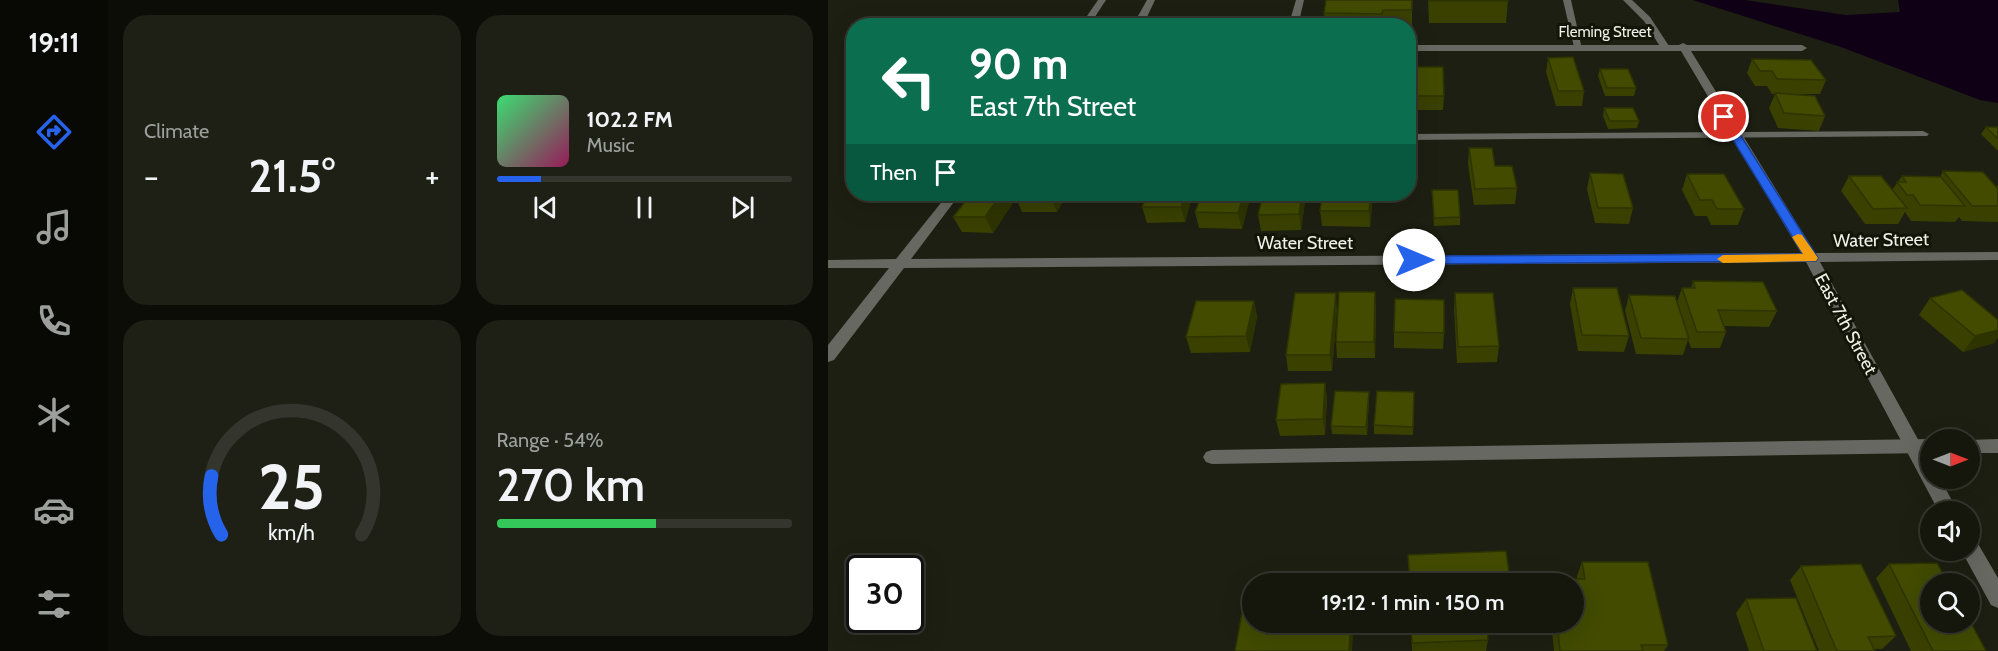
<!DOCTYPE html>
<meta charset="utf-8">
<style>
:root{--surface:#15170d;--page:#1e2016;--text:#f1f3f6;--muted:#9d9f9d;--line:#34362e;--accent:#2563eb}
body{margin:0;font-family:Cabin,sans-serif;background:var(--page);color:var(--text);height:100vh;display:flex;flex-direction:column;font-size:22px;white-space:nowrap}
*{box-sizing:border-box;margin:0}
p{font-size:20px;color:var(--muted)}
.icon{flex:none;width:33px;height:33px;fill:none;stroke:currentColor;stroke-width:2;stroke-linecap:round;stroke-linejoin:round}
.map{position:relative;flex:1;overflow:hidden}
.drawer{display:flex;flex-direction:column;gap:15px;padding:15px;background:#0c0d07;width:720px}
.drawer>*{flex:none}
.top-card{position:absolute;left:18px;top:18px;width:570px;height:183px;border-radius:24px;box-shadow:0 6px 24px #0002,0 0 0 2px var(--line);background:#0b6e4f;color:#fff;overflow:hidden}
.needle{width:39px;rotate:90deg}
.fabs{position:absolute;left:1092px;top:429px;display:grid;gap:12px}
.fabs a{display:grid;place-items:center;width:60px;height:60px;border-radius:50%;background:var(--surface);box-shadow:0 6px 24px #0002,0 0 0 2px var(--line);font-size:30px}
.speed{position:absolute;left:18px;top:555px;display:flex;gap:12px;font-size:30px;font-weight:700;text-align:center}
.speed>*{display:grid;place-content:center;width:78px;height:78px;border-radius:50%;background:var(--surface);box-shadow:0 6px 24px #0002,0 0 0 2px var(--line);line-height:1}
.speed .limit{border:3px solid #111;border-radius:9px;background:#fff;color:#111}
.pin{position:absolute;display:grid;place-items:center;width:51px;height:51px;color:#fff;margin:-26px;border:3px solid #fff;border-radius:50%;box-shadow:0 2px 6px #0007}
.me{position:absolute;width:66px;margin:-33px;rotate:90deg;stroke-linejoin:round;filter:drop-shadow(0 0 4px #0008)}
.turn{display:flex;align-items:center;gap:21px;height:126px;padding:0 24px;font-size:27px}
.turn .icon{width:78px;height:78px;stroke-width:2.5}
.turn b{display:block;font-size:42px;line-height:51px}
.then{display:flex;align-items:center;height:57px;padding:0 24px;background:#0003;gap:12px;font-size:22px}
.big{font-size:45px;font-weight:600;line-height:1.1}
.drawer .widget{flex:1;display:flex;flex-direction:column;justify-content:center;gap:9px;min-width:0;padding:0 21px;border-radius:24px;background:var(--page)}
.drawer .dial{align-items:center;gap:0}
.dial svg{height:156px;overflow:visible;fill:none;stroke:var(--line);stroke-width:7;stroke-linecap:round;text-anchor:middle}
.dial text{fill:var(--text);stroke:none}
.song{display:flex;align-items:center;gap:18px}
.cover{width:72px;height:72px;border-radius:9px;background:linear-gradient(135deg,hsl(140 70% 55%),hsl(330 70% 35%))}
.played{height:6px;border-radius:3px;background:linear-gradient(90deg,var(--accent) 15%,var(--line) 15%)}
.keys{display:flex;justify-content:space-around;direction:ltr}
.heat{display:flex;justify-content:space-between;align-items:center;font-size:33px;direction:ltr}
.charge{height:9px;border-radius:4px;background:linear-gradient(90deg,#34c759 54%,var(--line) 0)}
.drawer .tiles{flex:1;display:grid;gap:15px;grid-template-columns:repeat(2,1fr)}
.trip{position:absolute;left:414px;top:573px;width:342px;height:60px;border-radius:30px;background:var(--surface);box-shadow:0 6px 24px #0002,0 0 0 2px var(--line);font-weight:600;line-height:60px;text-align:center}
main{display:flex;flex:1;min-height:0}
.menu{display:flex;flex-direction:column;width:108px;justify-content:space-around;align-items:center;background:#080905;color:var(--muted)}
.menu .icon{width:42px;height:42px}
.menu .selected{color:var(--accent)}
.menu b{font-size:27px;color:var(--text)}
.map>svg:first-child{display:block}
.water{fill:#100016}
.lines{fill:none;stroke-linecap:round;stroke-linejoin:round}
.service{fill:#676861;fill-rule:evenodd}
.minor{fill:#676861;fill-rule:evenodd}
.wall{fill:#394000}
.shaded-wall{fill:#2e3400}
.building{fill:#424b00;stroke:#2e3400;stroke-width:1.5}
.route{fill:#2563eb;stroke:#184099;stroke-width:1.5}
.slow{fill:#f59e0b}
.labels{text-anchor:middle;stroke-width:6;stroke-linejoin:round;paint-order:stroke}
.far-street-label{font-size:15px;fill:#f0f2e9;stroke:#131509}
.street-label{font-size:18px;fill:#f0f2e9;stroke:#131509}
</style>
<main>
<nav class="menu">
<b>19:11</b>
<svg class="icon selected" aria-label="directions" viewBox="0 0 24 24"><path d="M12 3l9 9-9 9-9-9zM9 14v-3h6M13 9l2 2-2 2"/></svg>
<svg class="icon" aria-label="music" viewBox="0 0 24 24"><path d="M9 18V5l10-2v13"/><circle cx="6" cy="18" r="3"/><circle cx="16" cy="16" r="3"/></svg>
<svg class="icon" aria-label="phone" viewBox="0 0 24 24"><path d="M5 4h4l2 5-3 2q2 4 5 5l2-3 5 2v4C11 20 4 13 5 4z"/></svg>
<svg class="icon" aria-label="climate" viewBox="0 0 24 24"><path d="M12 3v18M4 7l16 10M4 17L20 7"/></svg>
<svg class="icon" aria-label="car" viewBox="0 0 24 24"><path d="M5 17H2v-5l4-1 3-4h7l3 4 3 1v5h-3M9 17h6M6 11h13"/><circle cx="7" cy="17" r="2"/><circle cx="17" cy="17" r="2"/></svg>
<svg class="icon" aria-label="filters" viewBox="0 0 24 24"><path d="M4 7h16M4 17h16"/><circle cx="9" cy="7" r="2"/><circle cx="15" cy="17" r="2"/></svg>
</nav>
<section class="drawer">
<div class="tiles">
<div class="widget"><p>Climate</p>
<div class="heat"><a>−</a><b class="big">21.5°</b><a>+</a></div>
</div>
<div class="widget">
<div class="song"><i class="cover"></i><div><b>102.2 FM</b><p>Music</p></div></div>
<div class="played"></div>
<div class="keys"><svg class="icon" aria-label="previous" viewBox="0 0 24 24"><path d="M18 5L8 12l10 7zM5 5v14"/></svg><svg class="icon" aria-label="pause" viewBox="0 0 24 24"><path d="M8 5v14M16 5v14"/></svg><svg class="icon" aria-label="next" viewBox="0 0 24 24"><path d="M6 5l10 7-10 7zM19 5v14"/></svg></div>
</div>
<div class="widget dial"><svg viewBox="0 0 100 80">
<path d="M14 69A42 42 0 1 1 86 69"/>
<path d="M14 69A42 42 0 0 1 9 39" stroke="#2563eb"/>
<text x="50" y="56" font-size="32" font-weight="700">25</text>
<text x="50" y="72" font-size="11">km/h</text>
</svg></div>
<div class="widget"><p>Range · 54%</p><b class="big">270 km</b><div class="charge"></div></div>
</div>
</section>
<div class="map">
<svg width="1170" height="651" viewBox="0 0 1170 651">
<rect width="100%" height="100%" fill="#1c1f11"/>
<!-- water -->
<path class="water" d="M865,0H917L1018,15L1072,12L1070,0H1170V103L1152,100L1013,47Z"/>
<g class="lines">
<!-- service -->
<g class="service">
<path d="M319,0H327L319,17H463L468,0H476L470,26H461V23H315L312,22L310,16Z"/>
<path d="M735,0H743L754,49L746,47Z"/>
<path d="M795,0H804L822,17L841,46L839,48H833L816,21Z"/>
<path d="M257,20L261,23L260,25L89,24L93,21Z"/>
<path d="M1095,131L1101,134L1099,136L580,140V134Z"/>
<path d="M1102,439L1104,440L1102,453L384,464L378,462L375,457L378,452L384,450Z"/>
<path d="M1170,439V453H1142L1140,440Z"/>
</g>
<!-- minor -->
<g class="minor">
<path d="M270,0H278L261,26H252Z"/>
<path d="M855,43L859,45H974L979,48L974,51H863L987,253L1170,252V260L992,262L1102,461V478H1112L1130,512H1111L978,262L76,268L6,360L0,362V345L61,268H0V260L68,259L120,194H132L83,259L973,253L853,51H580V45H851Z"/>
<path d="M1142,539L1149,542L1170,578V608L1163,605L1133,550H1142Z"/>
</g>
</g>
<!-- wall -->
<g class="wall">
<path d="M584,0V33H580V26H497L496,13Z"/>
<path d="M600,0H680L678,23H601Z"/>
<path d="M720,58L756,91L754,106H728L718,72Z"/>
<path d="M924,59L998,80L992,94H952L997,116L991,131L950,128L941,108L947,94H944L939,86H927L919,73Z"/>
<path d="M585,67L616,96L615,110H584Z"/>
<path d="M772,69L808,88L806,96H777L770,76Z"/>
<path d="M776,108L811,121L809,128L780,129L775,116Z"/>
<path d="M1158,127H1170V150H1169L1153,134Z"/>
<path d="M641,148L667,166L689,188L687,204L646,205L640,164Z"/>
<path d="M1115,171L1168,187L1170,185V222L1134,221L1131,217L1127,222L1083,221L1077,212L1070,224H1037L1013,191L1021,176L1064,190L1074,176L1112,177Z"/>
<path d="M762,173L805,208L801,224L767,223L759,189Z"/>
<path d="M859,174L916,209L910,225H883L879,216H867L854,190Z"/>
<path d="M604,190L632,217V225L606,226Z"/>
<path d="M143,194H239L229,212H194L188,198L165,233L134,232L125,217Z"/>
<path d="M320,194H365L357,222L319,223L314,207Z"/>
<path d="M374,194H423L414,229L371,228L367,212Z"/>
<path d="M478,194L473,230L433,231L430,215Z"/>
<path d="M501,194H545L542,227L494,226L492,211L501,196Z"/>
<path d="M865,281L949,311L941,327L896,326L898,332L892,348H863L860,340L855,355L808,354L797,311L801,295L849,302L854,288H863Z"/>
<path d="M745,288L801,336L796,352L750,351L742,304Z"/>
<path d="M627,293L671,346L669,362L629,363L626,309Z"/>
<path d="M1102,298L1166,343L1135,352L1091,315Z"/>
<path d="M426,301L429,317L422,352L363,353L358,337Z"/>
<path d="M548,308L547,358H509L508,342Z"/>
<path d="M509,309L504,371H460L458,355Z"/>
<path d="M566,332L616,333L615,349L566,348Z"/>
<path d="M497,383L499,399L497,435L452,436L448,420Z"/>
<path d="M586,392L585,435L546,434V425Z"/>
<path d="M541,400L539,435L504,434L503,426Z"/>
<path d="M580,555L682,579L681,584H581Z"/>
<path d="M754,562L840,645L836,651H726L723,622H746V584H721L723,579H749V576Z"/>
<path d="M1061,564L1158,651H1083L1048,578Z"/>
<path d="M973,566L1068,636L1054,649H1046L1047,651H991L962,580Z"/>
<path d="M918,599L989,651H921L908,613Z"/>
<path d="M583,622H659L660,640L658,651H584Z"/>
</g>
<!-- shaded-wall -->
<g class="shaded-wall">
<path d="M173,194H190L187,196L188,198L165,233L157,217Z"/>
<path d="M224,194H239L229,212L222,196Z"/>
<path d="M357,194H365L357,222L353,207Z"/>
<path d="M416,194H423L414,229L410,213Z"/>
<path d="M474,194H478L473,230L471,214Z"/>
<path d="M543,194H545L542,227L541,211Z"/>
<path d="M547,292L548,308L547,358L546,342Z"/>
<path d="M508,293L509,309L504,371L502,355Z"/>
<path d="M426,301L429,317L422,352L418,336Z"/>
<path d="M1170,330V338L1166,343L1135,352L1147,336Z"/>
<path d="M497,383L499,399L497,435L495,419Z"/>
<path d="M541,392V400L539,435L538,427Z"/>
<path d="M523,622H526L524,651H521Z"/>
</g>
<!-- building -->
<g class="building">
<path d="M498,0H584V10H555L554,14L496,13Z"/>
<rect x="601" y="0" width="79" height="1"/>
<path d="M745,57L756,91H730L720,58Z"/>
<path d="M924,59L983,60L998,80L949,79L944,71H932Z"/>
<path d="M585,67H615L616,96H584Z"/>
<path d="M772,69H800L808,88H779Z"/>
<path d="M947,93L987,96L997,116L956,113Z"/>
<path d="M776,108H805L811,121H782Z"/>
<path d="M1158,127H1170V139Z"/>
<path d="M641,148H664L667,166H684L689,188L647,189Z"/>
<path d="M1115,171L1155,172L1170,189V206H1144Z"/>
<path d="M762,173L795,174L805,208H770Z"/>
<path d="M859,174H896L916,209H889L884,200H872Z"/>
<path d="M1021,176H1053L1079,208L1045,209Z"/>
<path d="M1074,176L1113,177L1137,206L1092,205L1085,195H1079L1069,182H1078Z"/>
<path d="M604,190H630L632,217L606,218Z"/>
<path d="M143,194H173L157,217H125Z"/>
<path d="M188,194H224L222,196H187Z"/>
<path d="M320,194H357L353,207H314Z"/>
<path d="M374,194H416L410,213L367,212Z"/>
<path d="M435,194H474L471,214L430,215Z"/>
<path d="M501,194H543L541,211H492L494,196H501Z"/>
<path d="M865,281L935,282L949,311L890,310L898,332H869L854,288H867Z"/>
<path d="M745,288H789L801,336L754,335Z"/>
<path d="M1134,290L1170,320V330L1147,336L1102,298Z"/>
<path d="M511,292H547L546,342H508Z"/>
<path d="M467,293H508L502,355H458Z"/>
<path d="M627,293H665L671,346L630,347Z"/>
<path d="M801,295L847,296L861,339L813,338Z"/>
<path d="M567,299L616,300V333L566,332Z"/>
<path d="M368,301H426L418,336L358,337Z"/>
<path d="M497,383L495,419L448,420L453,384Z"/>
<path d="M507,391L541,392L538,427L503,426Z"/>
<path d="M549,391L586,392L585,427L546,425Z"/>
<path d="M678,551L682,579L654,580V584H582L580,555Z"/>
<path d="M754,562H820L840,645H813L815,651H732L729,622H746V584H723V579H757Z"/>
<path d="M1109,563L1121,584H1102V622H1142V621L1158,651H1105L1061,564Z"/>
<path d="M1033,564L1068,636L1040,637L1047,651H1009L973,566Z"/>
<path d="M968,598L989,651H936L918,599Z"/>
<path d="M416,602H424V622H523L521,651H407Z"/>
<path d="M583,622H659L660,640L584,643Z"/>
</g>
<!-- route -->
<path class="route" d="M892,114L901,117L990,258L988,261L586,264L579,260L586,256L975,254L891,117Z"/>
<!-- slow -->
<path class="slow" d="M970,234L974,235L990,258L988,261L895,263L889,259L895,255L975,254L964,237Z"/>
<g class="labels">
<!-- far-street labels -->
<g class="far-street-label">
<text x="777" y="37">Fleming Street</text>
</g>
<!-- street labels -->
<g class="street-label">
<text transform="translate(1053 240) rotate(-1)" y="6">Water Street</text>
<text x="477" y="249">Water Street</text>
<text transform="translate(1018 324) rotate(62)" y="6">East 7th Street</text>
</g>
</g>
</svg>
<div class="fabs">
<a><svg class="needle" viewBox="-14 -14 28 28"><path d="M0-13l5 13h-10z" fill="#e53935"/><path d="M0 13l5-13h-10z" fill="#9d9f9d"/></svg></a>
<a><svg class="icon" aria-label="sound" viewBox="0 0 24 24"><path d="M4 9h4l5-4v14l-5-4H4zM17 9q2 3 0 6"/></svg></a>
<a><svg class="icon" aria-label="search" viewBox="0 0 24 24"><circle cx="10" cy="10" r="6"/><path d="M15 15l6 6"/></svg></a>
</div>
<div class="speed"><div class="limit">30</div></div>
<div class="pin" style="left:896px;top:117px;background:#d93025"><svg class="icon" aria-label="arrive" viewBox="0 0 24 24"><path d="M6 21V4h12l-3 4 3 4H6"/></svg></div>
<svg class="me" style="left:586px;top:260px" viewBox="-20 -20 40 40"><circle r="19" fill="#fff"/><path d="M0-13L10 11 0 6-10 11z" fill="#2563eb"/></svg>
<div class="trip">19:12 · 1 min · 150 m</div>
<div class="top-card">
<div class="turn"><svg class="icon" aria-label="left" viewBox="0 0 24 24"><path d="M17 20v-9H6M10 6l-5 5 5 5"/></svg><div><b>90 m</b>East 7th Street</div></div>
<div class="then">Then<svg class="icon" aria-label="arrive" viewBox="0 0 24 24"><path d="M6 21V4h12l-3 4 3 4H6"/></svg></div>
</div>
</div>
</main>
